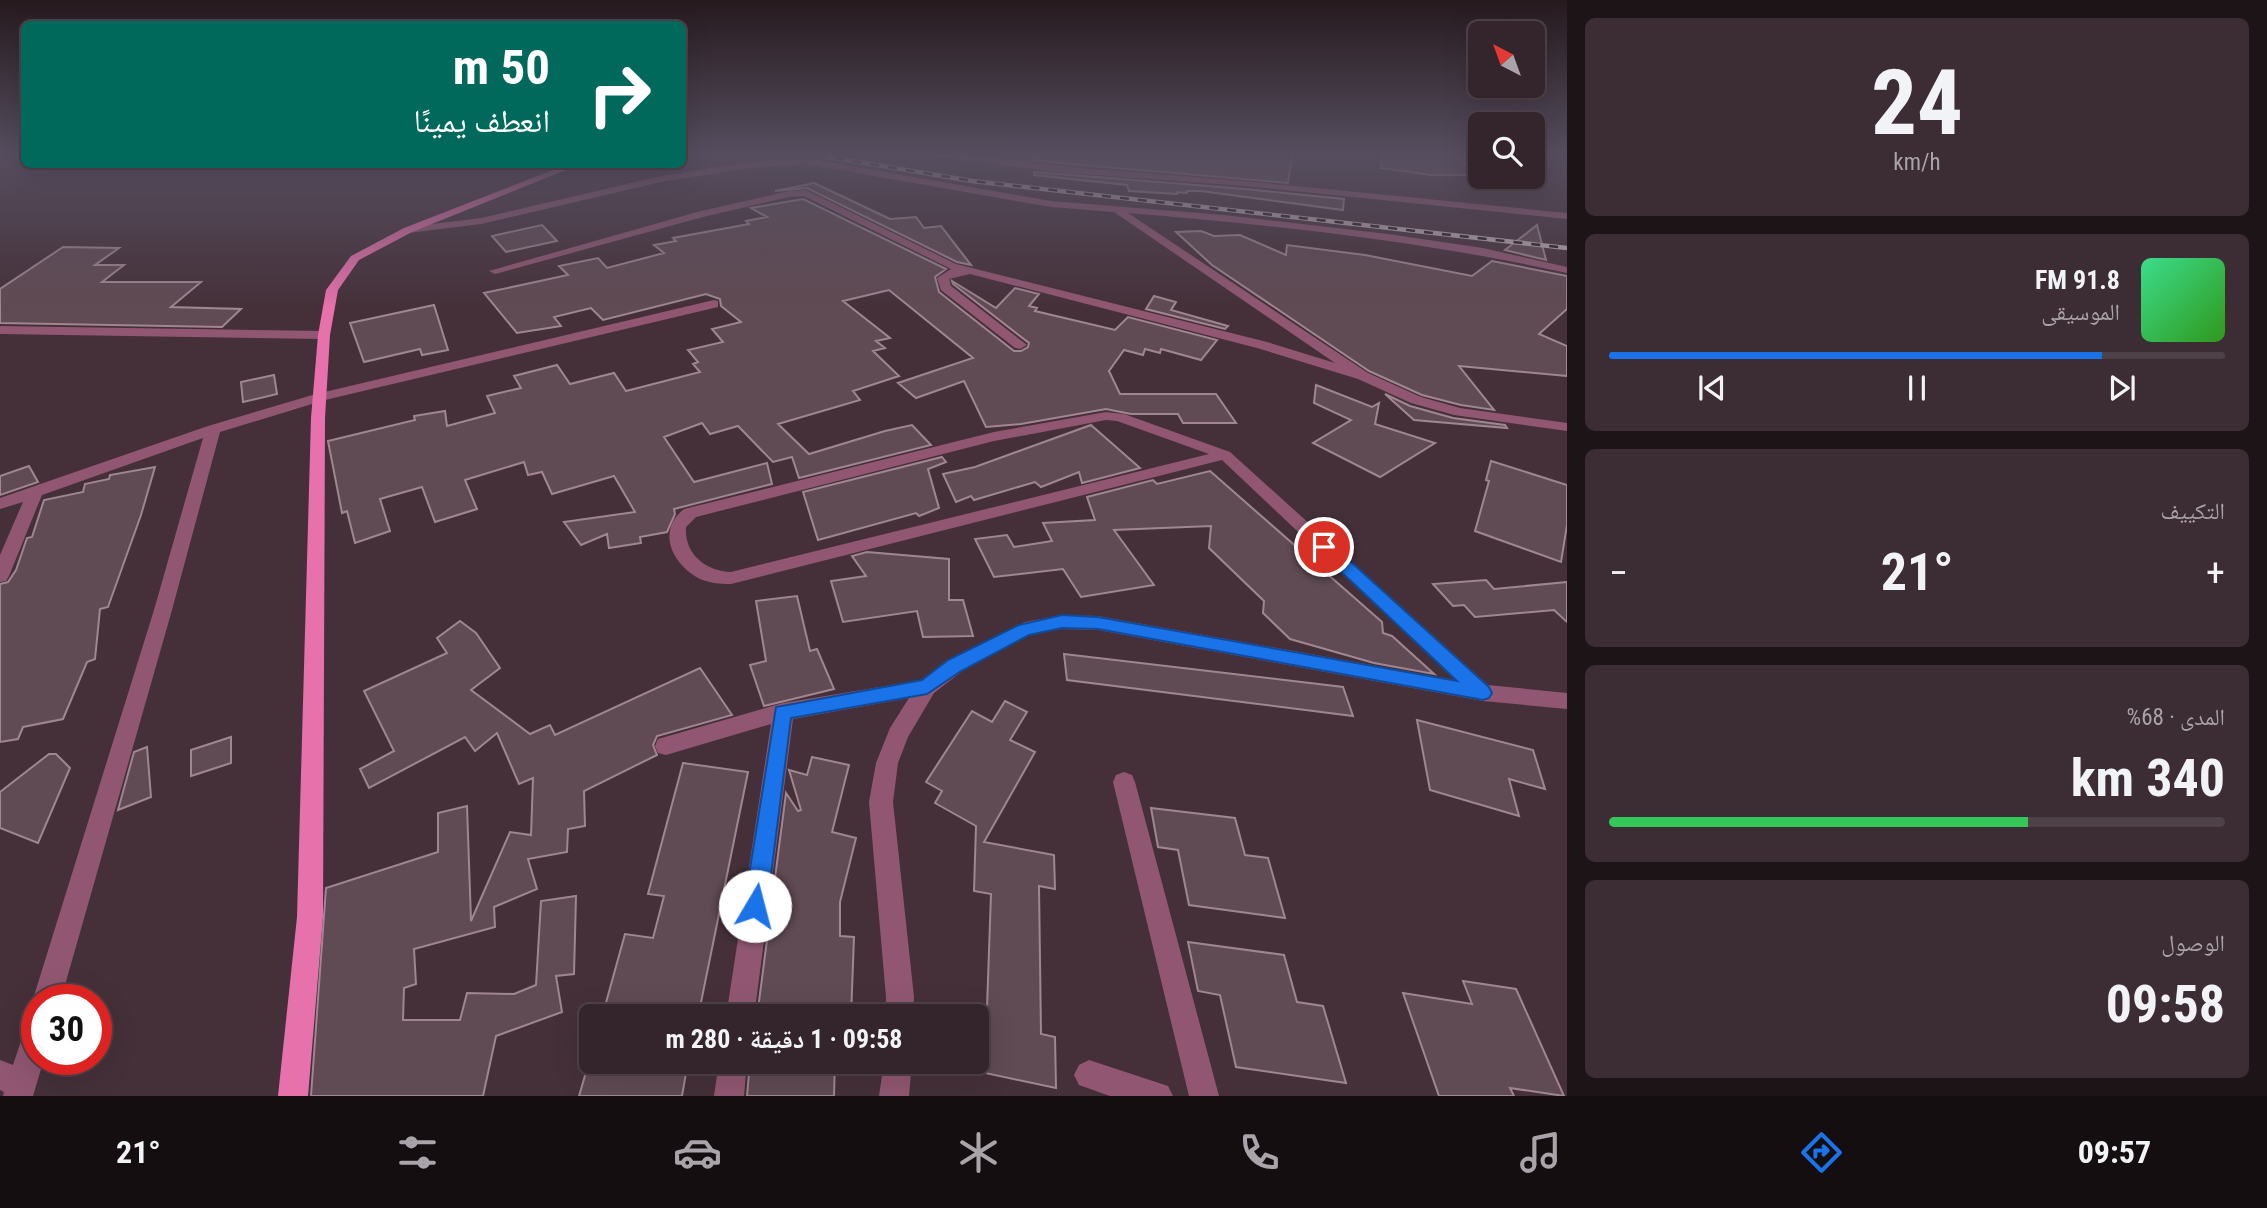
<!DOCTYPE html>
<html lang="ar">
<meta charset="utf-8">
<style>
:root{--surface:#34242b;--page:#3c2c33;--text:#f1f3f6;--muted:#a9a4a9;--line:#4e4147;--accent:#1a73e8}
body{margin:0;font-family:"Roboto Condensed","Noto Naskh Arabic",sans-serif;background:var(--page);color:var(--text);direction:rtl;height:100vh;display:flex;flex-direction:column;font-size:26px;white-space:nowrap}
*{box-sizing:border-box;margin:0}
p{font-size:23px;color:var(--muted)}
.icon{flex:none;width:38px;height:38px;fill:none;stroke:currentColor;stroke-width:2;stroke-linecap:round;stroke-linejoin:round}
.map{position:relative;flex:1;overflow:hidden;direction:ltr}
.panel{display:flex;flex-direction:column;gap:18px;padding:18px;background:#1d1418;width:700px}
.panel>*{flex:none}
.guide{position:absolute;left:21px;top:21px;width:665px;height:147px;border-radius:10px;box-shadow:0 7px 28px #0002,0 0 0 2px var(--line);direction:rtl;background:#00695c;color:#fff;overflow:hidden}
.needle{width:46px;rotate:319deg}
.tools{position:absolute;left:1468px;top:21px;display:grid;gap:14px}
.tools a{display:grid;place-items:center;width:77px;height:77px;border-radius:10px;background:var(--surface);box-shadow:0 7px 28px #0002,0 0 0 2px var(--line);font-size:35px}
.speed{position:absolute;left:21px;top:984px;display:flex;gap:14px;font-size:35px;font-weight:700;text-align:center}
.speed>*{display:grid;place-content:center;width:91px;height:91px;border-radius:50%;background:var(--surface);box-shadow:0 7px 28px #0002,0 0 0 2px var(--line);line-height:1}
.speed .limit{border:10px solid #d22;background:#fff;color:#111}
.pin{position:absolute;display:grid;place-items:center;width:60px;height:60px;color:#fff;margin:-30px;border:4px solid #fff;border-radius:50%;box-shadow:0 2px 7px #0007}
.me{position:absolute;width:77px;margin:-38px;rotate:8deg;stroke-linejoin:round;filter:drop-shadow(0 0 5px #0008)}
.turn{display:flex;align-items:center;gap:24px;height:147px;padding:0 21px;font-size:32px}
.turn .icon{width:91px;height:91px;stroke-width:2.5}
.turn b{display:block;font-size:49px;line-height:60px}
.big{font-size:52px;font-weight:700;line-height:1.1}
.panel .tile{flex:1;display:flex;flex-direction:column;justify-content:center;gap:10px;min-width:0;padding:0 24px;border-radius:10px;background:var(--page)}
.panel .dial{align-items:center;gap:0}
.dial b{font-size:91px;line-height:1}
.song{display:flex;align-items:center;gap:21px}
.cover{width:84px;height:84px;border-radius:10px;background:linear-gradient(135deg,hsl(150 70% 55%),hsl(110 70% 35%))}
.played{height:7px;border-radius:4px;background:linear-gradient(90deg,var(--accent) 80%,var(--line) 80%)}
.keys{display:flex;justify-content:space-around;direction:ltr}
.heat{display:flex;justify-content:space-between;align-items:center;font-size:38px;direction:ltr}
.charge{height:10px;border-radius:5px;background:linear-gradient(90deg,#34c759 68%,var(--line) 0)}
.trip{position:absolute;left:579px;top:1004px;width:410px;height:70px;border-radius:10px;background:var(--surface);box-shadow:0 7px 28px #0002,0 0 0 2px var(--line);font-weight:700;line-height:70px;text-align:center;direction:rtl}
.tabs{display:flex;height:112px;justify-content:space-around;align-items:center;background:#150e11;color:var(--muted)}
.tabs .icon{width:49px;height:49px}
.tabs .selected{color:var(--accent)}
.tabs b{font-size:32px;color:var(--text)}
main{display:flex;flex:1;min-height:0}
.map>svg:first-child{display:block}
.building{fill:#604a53;stroke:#9f8691;stroke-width:2}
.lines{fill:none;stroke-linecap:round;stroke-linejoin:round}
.minor{fill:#915772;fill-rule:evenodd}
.major{fill:#e771ab;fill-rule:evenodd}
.rail-casing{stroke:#c1b2b8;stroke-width:4.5}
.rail{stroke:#251b1f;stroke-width:2.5;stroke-dasharray:9;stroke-linecap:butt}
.route{fill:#1a73e8;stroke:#114b97;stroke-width:2}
</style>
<main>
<section class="panel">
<div class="tile dial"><b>24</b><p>km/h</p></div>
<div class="tile">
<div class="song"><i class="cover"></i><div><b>91.8 FM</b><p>الموسيقى</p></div></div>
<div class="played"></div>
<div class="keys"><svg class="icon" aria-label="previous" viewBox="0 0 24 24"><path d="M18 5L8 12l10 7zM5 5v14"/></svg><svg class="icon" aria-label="pause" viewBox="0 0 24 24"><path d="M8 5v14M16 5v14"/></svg><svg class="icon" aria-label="next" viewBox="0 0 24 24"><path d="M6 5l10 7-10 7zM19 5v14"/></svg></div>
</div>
<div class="tile"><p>التكييف</p>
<div class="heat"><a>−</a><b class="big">21°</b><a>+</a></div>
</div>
<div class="tile"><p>المدى · 68%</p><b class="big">340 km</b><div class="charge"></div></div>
<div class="tile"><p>الوصول</p><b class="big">09:58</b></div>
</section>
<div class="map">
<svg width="1567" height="1096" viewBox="0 0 1567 1096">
<rect width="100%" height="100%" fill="#453039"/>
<!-- building -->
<g class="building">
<path d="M1033,155H1292L1288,183L1070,164L1033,160Z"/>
<path d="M1382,155H1455L1477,175H1431L1381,168Z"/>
<path d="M1034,172L1245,189L1344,199L1343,210L1201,191H1187V193L1177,192V194L1129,191L1127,185L1034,175Z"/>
<path d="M814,183L890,219L916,217L924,228L941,226L971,265L957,262L807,188L775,191Z"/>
<path d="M803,199L946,269L935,277L939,292L1014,351H1021L1028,347L1029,343L953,284L952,281L996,308L1015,288L1039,294L1029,306L1037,308L1035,311L1115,330L1128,317L1217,340L1201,360L1161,349L1160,353L1145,349L1143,355L1124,350L1109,371L1120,394H1216L1236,423H1183L1178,414H1131L1106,409L1021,424L986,427L964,381L916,398L898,383L973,358L889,290L843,301L890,338L876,341L885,348L873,351L899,376L853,391L860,400L778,424L809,454L885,431L912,425L931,445L799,478L792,457L773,462L738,426L710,434L702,423L664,437L694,482L767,463L772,484L674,509L675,514L667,532L640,537L641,543L609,548L607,534L581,545L564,522L635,512L614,476L552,494L542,472L528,475L524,462L465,480L477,509L435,522L422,487L380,499L390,531L355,543L347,511L342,513L328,441L415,420L414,416L445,411L447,426L495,413L487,396L521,388L514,376L557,365L570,384L614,373L626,391L700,372L693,364L698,362L688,350L723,342L712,329L741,322L721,306L720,299L706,294L603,320L591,308L554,317L561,326L517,333L484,293L568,275L559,266L598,258L607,268L664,253L654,245L676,241L673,238L749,224L746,221L767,217L751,208Z"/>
<path d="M542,225L557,241L506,252L492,236Z"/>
<path d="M1537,225L1546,260L1505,250Z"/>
<path d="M1201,231L1214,236L1240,235L1286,255L1287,245L1365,255L1472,276L1492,261L1567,276V309L1539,334L1567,346V376L1459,366L1494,410L1461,405L1422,395L1369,371L1212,265L1176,232Z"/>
<path d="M63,247L119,248L95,265H124L102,282H201L171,307L241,309L222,327L0,323V289Z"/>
<path d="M1154,296L1176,302L1171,310L1228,326L1225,329L1146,309Z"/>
<path d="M434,305L448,350L422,355L420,349L364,362L350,323Z"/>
<path d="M274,375L277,394L243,402L241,382Z"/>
<path d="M1316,385L1372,407L1379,403L1375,424L1435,443L1380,477L1313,443L1351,420L1314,403Z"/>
<path d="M1385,394L1410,406L1453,418L1505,425L1507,428L1414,420Z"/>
<path d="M1091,425L1140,468L1082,483L1079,472L1041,487L1035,482L974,500L971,496L956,502L943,474L975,467Z"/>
<path d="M942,457L946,462L928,469L939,508L919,516L916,513L818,540L803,492Z"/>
<path d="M1491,461L1567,485V525L1561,562L1475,531L1489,481L1486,480Z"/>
<path d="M29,466L38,482L0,495V476Z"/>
<path d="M155,467L141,515L108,607L100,609L95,659L87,662L63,719L23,727L18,739L0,742V584L8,582L16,570L27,538L32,537L44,500L83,492L85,484L109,479L110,475Z"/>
<path d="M1210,471L1382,622L1383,633L1392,636L1434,674L1374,663L1290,639L1263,613L1264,601L1209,548L1211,526L1114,530L1154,585L1081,597L1063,569L994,577L975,539L1007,535L1014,547L1052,541L1043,523L1095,520L1087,497L1153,480L1157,484Z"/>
<path d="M867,552L949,559V600H963L973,636L923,637L917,611L843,622L831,581L866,576L852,556Z"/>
<path d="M1486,580L1494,589L1567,582V622L1554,610L1475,617L1464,605L1453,606L1433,584Z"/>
<path d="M797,596L810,651L817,649L834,689L764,706L750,665L766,661L756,601Z"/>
<path d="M460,621L476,633L500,668L471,690L530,734L550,725L555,735L700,668L732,715L657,736L653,745L657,755L584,791L585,826L568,829L567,852L528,859L537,889L494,907L495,927L414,949L416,984L404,988L403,1020H460L467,993L514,994L536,985L541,901L576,896L574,974L556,976L562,1012L496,1036L483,1096H311L326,888L438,852V813L467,806L471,921L510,832L531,835L533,778L519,784L497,733L475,751L465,737L369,788L360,769L394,751L364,691L447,653L437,638Z"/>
<path d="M1064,654L1343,687L1353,716L1067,680Z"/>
<path d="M1005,701L1027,712L1010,740L1035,752L984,842L1054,855L1055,889L1039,886L1041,1034L1055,1037L1056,1088L976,1071V1006L987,1008L991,894L974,891L976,826L935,803L942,791L926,782L972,711L992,722Z"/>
<path d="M1417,720L1533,750L1545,789L1509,779L1519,816L1430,790Z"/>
<path d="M231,737V763L191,776V750Z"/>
<path d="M147,747L151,797L118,810L134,752Z"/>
<path d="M49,754H56L70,768L38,843L0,828V792Z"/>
<path d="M812,757L849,765L832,832L856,838L840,902V936L854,937L851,1017H757L786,793L798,811L801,810L789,770L807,775Z"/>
<path d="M683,763L748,772L698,1017H602L625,934L653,938L664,896L648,894Z"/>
<path d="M1151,808L1235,818L1245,855L1268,858L1285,918L1189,905L1178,850L1158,847Z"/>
<path d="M1188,942L1284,955L1297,1002L1323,1006L1346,1083L1236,1067L1220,995L1198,991Z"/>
<path d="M1463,981L1516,989L1564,1096L1510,1088L1514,1096H1439L1403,993L1472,1004Z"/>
<path d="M589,1062H688L682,1096H579Z"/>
<path d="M750,1062H835L834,1096H747Z"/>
</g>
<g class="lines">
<!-- minor -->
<g class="minor">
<path d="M925,155C972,151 1039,165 1089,169C1249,180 1408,197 1567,213V219L1245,186L1055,172Z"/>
<path d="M805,158L1051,201L1224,215L1388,234L1483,248L1567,267V273C1423,241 1276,225 1128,213L1368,373L1421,397L1460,408L1567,423V431L1454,415L1411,403L1358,379L1257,348L970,274L949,279L951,286L1027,345L1020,349L1015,348L941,290L937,278L951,269L804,196L789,197L703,217L495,274L489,271L697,212L789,191L806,190L956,264L1267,342L1335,363L1114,212L1051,207L805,164L749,168L661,182L481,224L408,233L403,230L408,227L481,218L661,176L749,162Z"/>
<path d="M714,300L718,301V307L325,400L220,432L172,610L61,999H37V1007L33,999L154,610L203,438L42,495L9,576L6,581L0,582V555L23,502L0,509V498L208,426L316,394Z"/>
<path d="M0,326L324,331L330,335L324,339L0,334Z"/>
<path d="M1106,412L1124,414L1230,452L1488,685L1567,693V709L1483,701L1098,630L1061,629L1029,635L993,653L961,672L934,693L908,737L898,763L893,802L914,997L913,1017H885L886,997L869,802L876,763L890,728L909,698L793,719L754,1017H726L771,724L666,755L658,753L655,746L658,739L783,703L922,680L947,660L1025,622L1061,615L1098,616L1455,680L1222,460L731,584C720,584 708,583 698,578C671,563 657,530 684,509L994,432ZM1106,420L1117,421L1209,454L731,572C706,571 684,554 686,527L696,517L994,441Z"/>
<path d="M1124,772L1132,775L1135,782L1219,1096H1189L1113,782L1116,775Z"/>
<path d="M37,1019V1059H44L33,1096H3L4,1092L0,1090V1060L13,1065L27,1023Z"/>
<path d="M1089,1060L1168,1086L1173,1096H1110L1079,1085L1074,1075L1079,1065Z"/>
<path d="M719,1062H747L744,1096H714Z"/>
<path d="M884,1062H912L909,1096H879Z"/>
</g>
<!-- major -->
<path class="major" d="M568,164H581L412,232L359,260L338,290L330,335L325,418L323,917L308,1096H278L297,917L311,418L318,335L326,290L351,256L404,228Z"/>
<defs>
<path id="rail" d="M817,155L972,181L1567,248"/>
</defs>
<!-- rail casing -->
<use href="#rail" class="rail-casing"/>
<!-- rail -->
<use href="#rail" class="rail"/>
</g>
<!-- sky -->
<linearGradient id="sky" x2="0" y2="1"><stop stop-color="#261a1f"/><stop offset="0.5" stop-color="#564e5f"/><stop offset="1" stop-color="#564e5f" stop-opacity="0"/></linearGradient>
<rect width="1567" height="308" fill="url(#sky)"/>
<!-- route -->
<path class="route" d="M1324,541L1330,543L1489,687L1492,693L1489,698L1483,700L1098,629L1062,628L1029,635L961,671L927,694L791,718L767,906L763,914L755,917L747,914L744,906L776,707L922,680L948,660L1019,625L1062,615L1098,617L1457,681L1318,550L1316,547L1318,543Z"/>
</svg>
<div class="tools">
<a><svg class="needle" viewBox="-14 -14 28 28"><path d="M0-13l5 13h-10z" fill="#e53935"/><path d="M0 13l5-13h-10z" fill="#a9a4a9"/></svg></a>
<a><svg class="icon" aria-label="search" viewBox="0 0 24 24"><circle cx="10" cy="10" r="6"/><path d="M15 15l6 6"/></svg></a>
</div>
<div class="speed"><div class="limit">30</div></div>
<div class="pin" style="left:1324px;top:547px;background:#d93025"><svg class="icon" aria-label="arrive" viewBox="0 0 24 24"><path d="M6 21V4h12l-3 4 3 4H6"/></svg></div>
<svg class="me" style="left:755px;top:906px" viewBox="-20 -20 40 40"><circle r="19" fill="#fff"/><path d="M0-13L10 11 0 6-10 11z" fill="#1a73e8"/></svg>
<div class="trip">09:58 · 1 دقيقة · 280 m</div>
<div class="guide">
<div class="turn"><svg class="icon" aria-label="right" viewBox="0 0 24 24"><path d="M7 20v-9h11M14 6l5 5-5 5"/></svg><div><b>50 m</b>انعطف يمينًا</div></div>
</div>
</div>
</main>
<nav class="tabs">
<b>09:57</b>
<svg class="icon selected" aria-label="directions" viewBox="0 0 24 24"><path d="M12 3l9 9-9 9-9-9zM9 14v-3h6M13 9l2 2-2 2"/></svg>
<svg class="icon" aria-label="music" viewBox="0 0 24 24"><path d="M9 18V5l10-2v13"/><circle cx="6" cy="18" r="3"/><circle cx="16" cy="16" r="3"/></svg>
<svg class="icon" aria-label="phone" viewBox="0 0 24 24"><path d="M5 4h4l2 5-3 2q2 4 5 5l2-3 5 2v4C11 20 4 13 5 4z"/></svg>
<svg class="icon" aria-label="climate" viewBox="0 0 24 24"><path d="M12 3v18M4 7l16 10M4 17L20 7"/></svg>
<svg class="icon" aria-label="car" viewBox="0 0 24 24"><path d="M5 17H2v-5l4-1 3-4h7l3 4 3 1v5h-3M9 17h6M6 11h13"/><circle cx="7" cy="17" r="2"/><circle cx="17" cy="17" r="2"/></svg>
<svg class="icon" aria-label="filters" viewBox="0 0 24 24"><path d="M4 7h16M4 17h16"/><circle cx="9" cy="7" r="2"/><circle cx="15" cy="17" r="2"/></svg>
<b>21°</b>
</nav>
